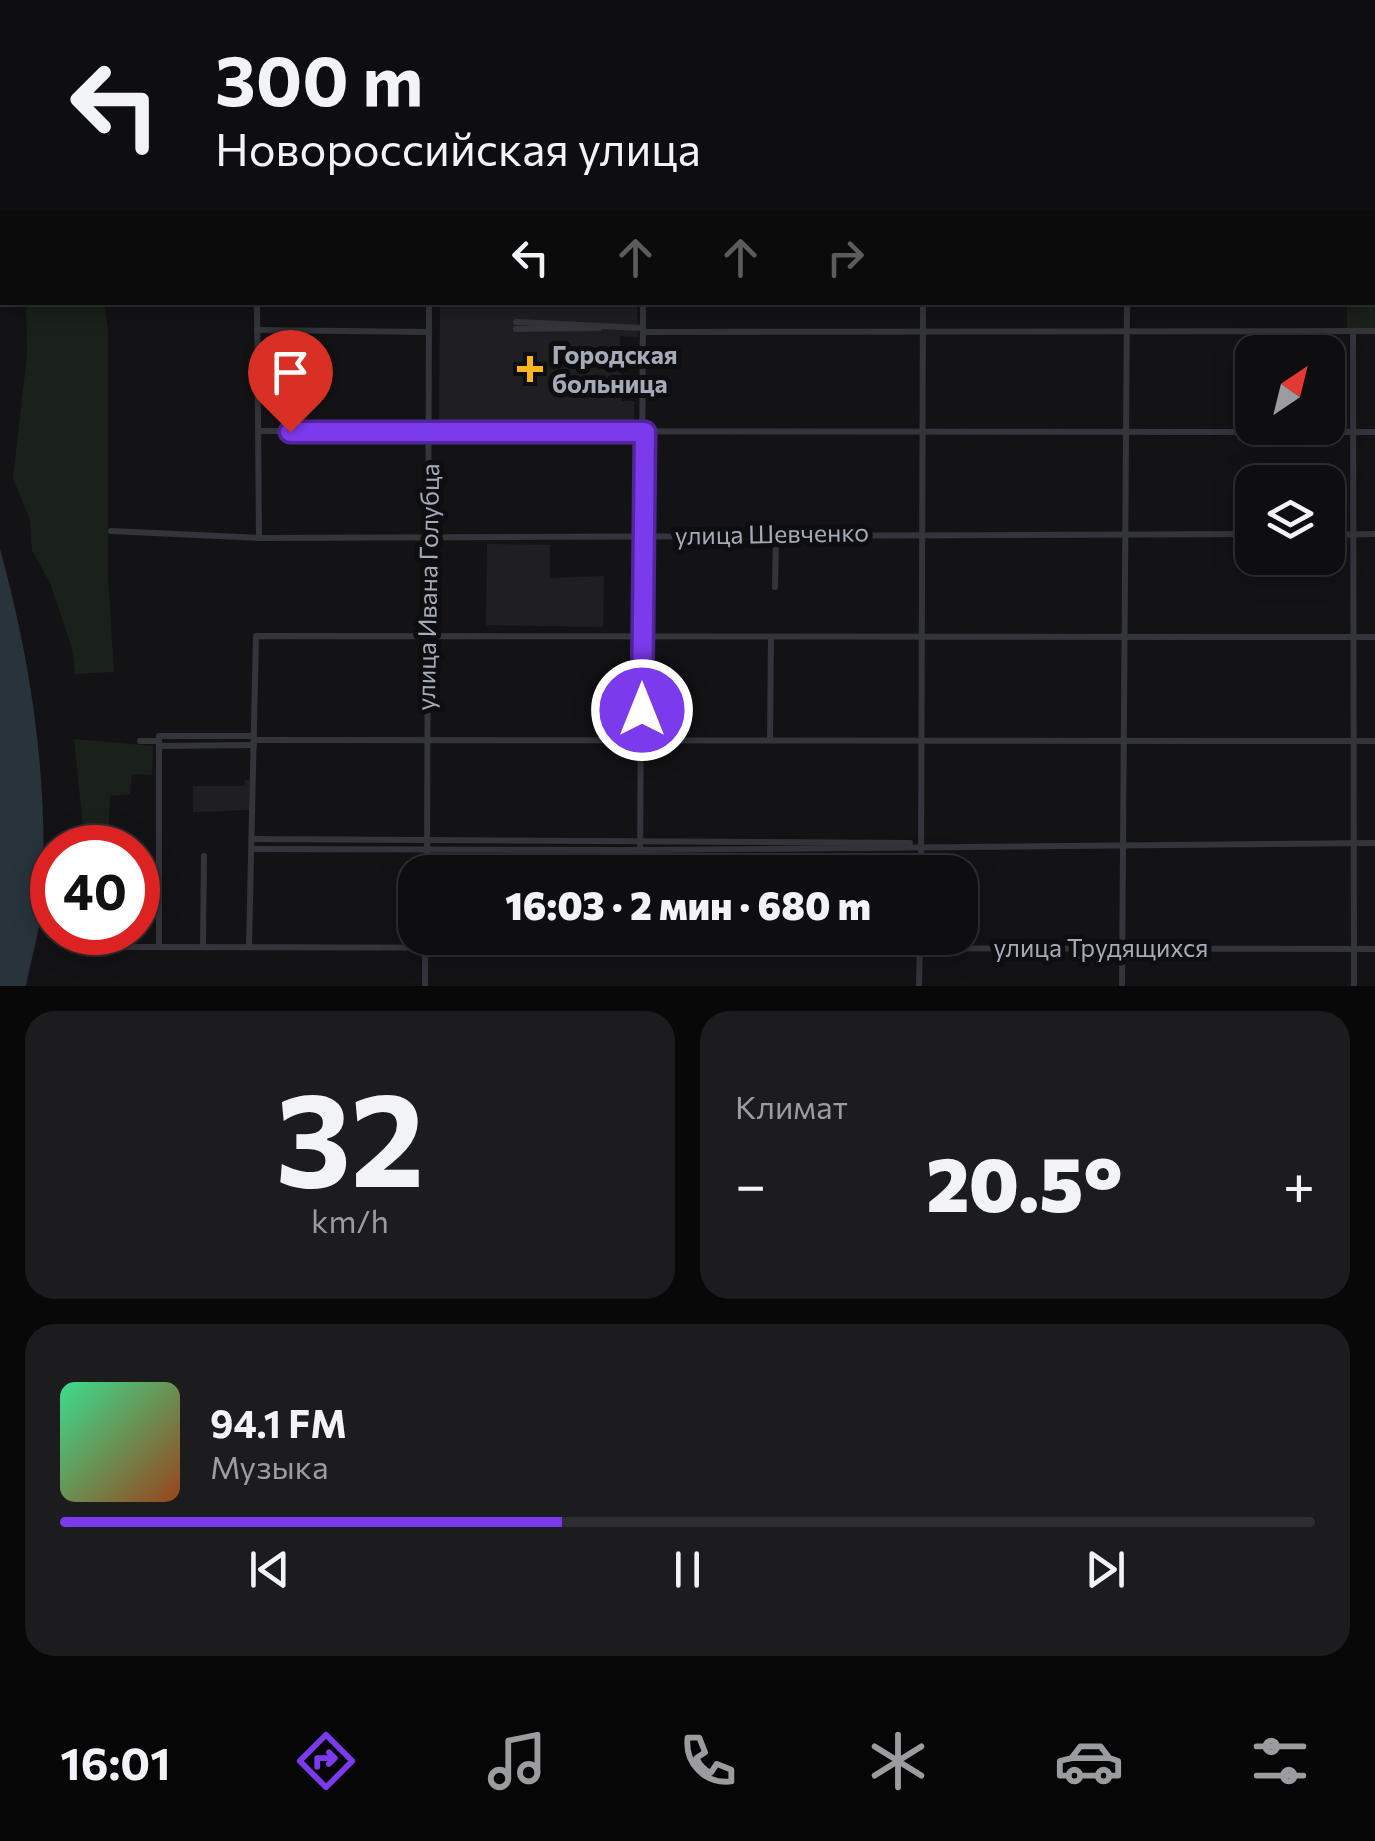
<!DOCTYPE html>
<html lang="ru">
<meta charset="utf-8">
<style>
:root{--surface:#0e0e10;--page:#1c1c1e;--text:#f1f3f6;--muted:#9b9c9f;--line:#2e2e30;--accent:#7c3aed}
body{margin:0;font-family:Commissioner,sans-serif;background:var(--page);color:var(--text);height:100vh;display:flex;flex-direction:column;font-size:38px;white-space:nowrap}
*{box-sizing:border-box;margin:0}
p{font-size:32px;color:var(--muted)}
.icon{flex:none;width:55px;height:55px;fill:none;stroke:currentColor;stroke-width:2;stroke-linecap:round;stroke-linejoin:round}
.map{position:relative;height:986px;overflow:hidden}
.details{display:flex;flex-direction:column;gap:25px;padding:25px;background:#080809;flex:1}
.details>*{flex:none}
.top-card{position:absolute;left:0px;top:0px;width:1375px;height:305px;box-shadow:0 5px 25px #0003,0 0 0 2px var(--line);background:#0e0e10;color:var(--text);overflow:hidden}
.needle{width:65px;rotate:35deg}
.fabs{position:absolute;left:1235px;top:335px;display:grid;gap:20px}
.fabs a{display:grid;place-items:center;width:110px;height:110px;border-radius:20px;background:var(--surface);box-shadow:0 5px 25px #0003,0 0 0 2px var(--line);font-size:50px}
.speed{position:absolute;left:30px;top:825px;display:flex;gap:20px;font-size:50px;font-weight:700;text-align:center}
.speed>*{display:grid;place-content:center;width:130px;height:130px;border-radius:50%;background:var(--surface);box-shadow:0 5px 25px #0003,0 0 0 2px var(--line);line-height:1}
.speed .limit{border:15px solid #d22;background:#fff;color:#111}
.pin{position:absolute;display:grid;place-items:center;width:85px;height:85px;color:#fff;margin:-102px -42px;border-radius:50% 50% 50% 0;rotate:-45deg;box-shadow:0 0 10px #0007}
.pin .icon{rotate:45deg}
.me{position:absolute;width:110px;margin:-55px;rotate:0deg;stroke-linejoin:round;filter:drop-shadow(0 0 8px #0008)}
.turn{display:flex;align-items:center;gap:35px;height:210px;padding:0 50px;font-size:45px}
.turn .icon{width:130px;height:130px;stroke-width:2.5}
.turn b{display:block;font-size:70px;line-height:85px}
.lanes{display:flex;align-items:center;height:95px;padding:0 50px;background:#0003;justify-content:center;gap:50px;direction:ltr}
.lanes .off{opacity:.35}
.big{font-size:75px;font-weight:800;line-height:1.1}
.details .widget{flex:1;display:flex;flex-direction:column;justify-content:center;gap:15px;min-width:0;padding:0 35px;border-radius:30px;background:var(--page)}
.details .dial{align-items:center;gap:0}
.dial b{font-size:130px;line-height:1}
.song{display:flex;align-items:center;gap:30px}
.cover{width:120px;height:120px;border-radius:15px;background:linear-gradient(135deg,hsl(150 70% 55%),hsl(20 70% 35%))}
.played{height:10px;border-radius:5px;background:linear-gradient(90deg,var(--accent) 40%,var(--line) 40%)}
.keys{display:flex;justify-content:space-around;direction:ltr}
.heat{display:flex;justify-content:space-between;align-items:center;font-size:55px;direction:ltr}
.details .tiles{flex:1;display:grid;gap:25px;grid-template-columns:1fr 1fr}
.widget:last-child{grid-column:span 2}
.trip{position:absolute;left:398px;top:855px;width:580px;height:100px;border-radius:30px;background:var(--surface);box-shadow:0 5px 25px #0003,0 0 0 2px var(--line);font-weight:800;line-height:100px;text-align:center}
.tab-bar{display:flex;height:160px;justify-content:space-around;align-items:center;background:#060606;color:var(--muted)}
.tab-bar .icon{width:70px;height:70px}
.tab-bar .active{color:var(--accent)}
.tab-bar b{font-size:45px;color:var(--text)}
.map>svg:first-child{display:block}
.built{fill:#1f1f23}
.green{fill:#19211a}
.water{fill:#28333b}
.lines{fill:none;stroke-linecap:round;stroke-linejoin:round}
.minor{stroke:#34353b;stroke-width:6}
.route-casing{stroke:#51269a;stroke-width:25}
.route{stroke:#7c3aed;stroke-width:18}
.poi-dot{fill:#ffb422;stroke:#0e0e10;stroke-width:4}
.labels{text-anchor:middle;stroke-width:10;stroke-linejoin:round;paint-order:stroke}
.poi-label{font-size:25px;font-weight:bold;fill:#a4aab7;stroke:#0e0e10;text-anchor:start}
.street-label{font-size:25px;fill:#a4aab7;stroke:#0e0e10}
</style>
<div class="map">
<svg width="1375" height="986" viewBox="0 0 1375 986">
<rect width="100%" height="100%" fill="#131315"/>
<!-- built -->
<g class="built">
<path d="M440,303H637L638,337L620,336L622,401H634V430L439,429Z"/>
<path d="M487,544L550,545V578L604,576L603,627L486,625Z"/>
<path d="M245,780L250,781L249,810L193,812V786H244Z"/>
</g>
<!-- green -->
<g class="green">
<path d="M1372,135L1375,328L1347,329V303L1372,302Z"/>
<path d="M26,303H104L108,328V577L114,672L75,674L72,648L50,583L32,550L30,520L13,478L27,355Z"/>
<path d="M74,739L153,746L152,775L132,774L130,794L110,796L108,847H85Z"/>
</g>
<!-- water -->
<path class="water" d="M0,549C32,664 49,784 42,904C40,931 31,959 26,986H0Z"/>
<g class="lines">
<!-- minor -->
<g class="minor">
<path d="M4,0V2"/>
<path d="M94,0V2"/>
<path d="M262,0V2"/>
<path d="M924,0V2"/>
<path d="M429,2V0"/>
<path d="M647,2V0"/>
<path d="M802,2V0"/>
<path d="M1171,2L1173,0"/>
<path d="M1372,131H1375"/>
<path d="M257,302L259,538"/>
<path d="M516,322L643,328"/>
<path d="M516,329L599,328"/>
<path d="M257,330L429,332"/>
<path d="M1353,331L1354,986"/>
<path d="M643,332L1375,331"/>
<path d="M258,431L1375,432"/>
<path d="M111,531L259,538L1252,534"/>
<path d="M1328,535L1375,534"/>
<path d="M775,587L776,535"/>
<path d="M254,740L1375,741"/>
<path d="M770,740L771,637"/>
<path d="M140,741H159"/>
<path d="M159,746L254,745"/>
<path d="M252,839L910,843"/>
<path d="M252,849L647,850L1375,843"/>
<path d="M427,872L429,302"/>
<path d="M640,872L643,302"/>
<path d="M921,872L923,302"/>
<path d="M159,945V736H254"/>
<path d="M203,946L204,856"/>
<path d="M249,946L256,636L1375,637"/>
<path d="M107,947L1375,949"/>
<path d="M425,986V938"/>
<path d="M919,986L920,938"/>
<path d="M1122,986L1127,302"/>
</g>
</g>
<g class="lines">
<defs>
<path id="route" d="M290,432H645L642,710"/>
</defs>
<!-- route casing -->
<use href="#route" class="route-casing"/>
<!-- route -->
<use href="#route" class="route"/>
</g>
<!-- markers -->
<path class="poi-dot" d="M525 354h10v10h10v10h-10v10h-10v-10h-10v-10h10z"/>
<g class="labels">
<!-- poi labels -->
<g class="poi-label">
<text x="552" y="364">Городская<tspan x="552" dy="29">больница</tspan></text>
</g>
<!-- street labels -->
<g class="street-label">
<text transform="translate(772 534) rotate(-1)" y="9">улица Шевченко</text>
<text transform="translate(428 587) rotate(-89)" y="9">улица Ивана Голубца</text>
<text x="1101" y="957">улица Трудящихся</text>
</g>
</g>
</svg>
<div class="fabs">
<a><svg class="needle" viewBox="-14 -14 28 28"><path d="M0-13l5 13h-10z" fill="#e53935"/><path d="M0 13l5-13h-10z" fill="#9b9c9f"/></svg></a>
<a><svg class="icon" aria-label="layers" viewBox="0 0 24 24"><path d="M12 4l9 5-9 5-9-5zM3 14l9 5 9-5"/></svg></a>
</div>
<div class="speed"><div class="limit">40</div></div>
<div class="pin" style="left:290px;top:432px;background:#d93025"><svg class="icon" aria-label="arrive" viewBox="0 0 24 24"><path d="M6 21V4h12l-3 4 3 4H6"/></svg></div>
<svg class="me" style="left:642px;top:710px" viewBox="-20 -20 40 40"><circle r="17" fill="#7c3aed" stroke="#fff" stroke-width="3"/><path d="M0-11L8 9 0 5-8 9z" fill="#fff"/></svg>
<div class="trip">16:03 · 2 мин · 680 m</div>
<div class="top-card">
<div class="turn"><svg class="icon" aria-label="left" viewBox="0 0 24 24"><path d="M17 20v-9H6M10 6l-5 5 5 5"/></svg><div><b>300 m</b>Новороссийская улица</div></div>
<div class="lanes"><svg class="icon" aria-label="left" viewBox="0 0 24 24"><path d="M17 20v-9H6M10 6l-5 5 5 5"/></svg><svg class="icon off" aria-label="ahead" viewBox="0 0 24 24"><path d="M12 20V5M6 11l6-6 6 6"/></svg><svg class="icon off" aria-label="ahead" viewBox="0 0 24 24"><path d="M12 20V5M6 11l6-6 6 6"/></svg><svg class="icon off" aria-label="right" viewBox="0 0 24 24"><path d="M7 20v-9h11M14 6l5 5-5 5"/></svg></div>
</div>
</div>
<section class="details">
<div class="tiles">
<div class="widget dial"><b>32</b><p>km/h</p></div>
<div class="widget"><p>Климат</p>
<div class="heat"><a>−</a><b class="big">20.5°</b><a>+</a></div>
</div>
<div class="widget">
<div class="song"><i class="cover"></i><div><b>94.1 FM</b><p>Музыка</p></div></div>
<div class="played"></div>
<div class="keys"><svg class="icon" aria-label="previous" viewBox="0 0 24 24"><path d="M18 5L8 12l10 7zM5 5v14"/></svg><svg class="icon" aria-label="pause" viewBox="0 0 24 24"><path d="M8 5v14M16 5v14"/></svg><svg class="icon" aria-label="next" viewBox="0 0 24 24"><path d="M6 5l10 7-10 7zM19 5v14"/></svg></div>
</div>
</div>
</section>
<nav class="tab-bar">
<b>16:01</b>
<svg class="icon active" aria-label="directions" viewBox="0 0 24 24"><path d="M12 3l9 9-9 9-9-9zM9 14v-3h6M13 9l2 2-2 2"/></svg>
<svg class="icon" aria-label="music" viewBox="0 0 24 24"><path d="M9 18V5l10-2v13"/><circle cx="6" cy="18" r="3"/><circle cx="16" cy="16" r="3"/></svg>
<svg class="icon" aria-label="phone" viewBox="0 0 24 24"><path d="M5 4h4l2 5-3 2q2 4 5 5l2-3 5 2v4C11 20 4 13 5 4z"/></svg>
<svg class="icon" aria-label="climate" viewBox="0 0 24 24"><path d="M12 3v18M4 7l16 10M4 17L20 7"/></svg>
<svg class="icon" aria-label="car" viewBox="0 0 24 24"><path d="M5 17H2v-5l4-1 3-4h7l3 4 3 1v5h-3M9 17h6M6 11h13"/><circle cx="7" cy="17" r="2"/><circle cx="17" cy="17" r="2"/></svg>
<svg class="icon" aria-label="filters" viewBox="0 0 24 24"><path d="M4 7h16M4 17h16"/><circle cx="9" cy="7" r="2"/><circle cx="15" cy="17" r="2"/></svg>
</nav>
